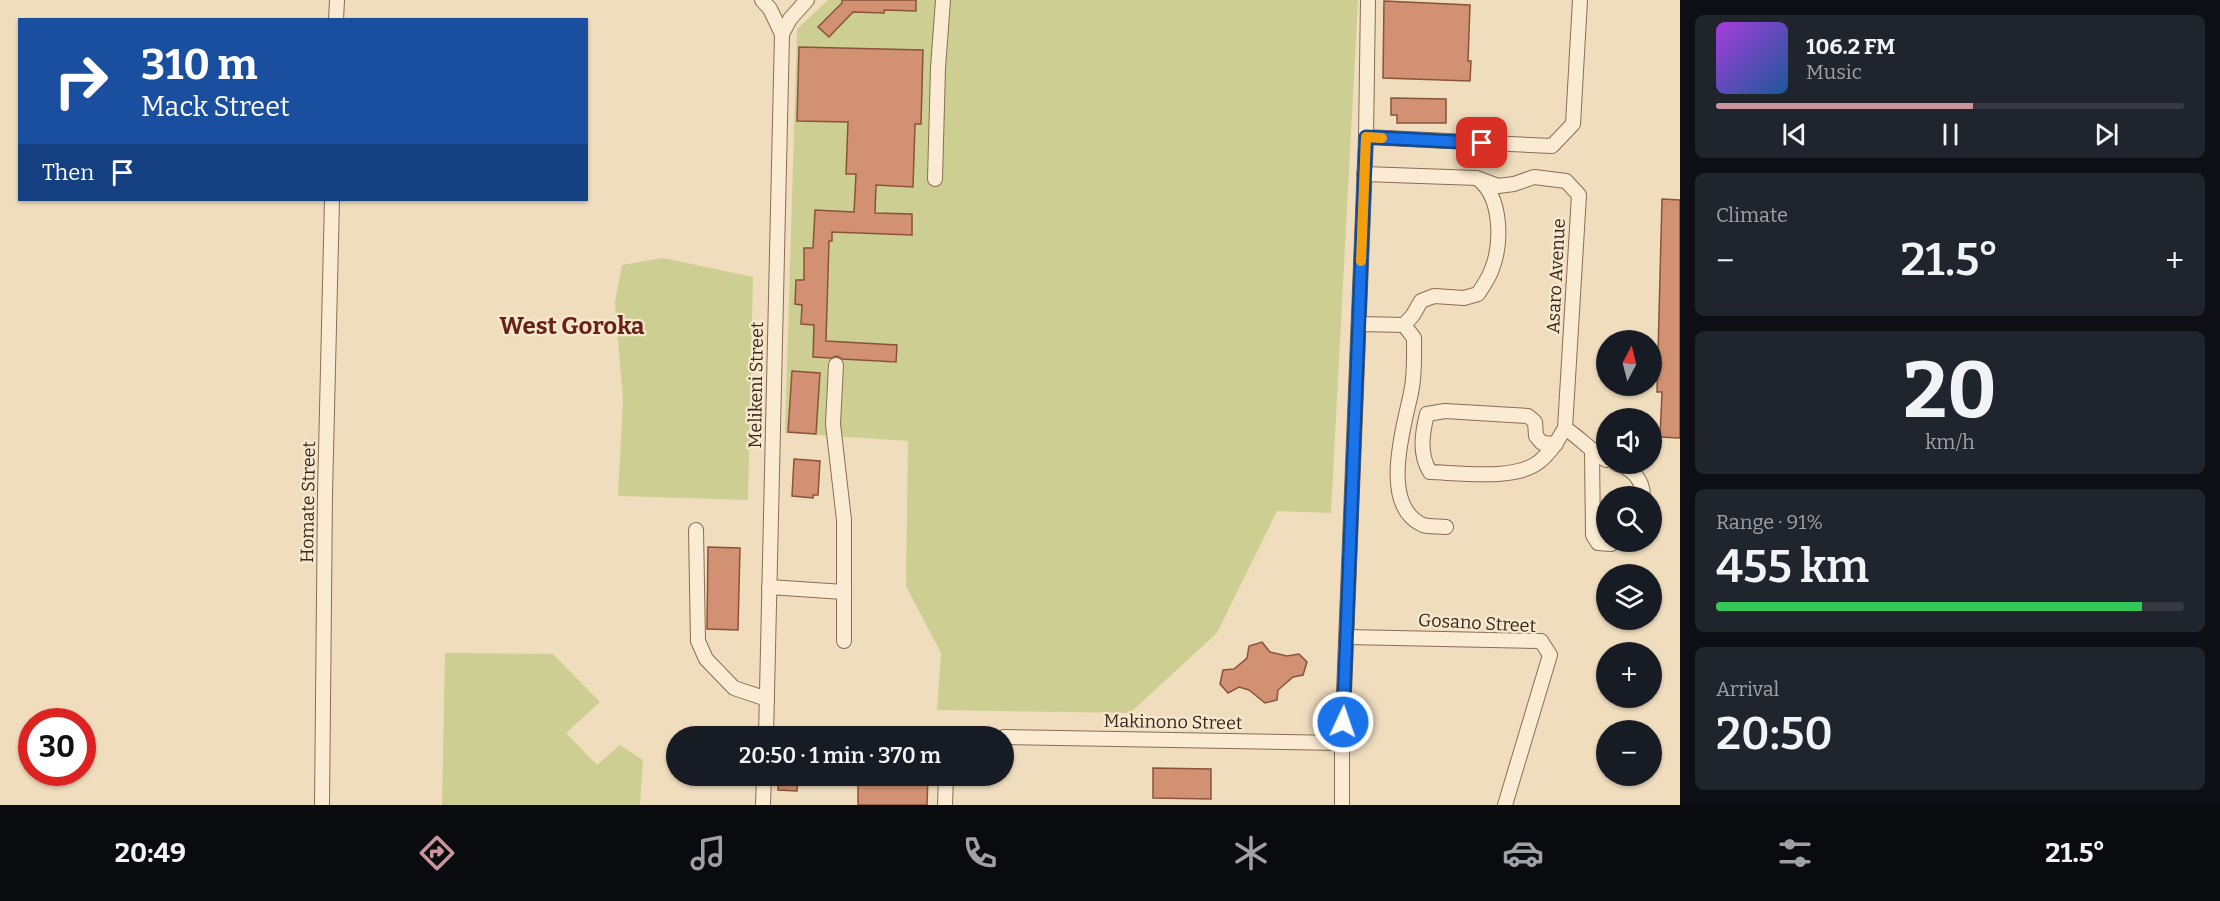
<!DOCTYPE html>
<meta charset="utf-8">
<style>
:root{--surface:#171b24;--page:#20242c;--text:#f1f3f6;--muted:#9ea1a6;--line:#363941;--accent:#cb959c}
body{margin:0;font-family:Bitter,serif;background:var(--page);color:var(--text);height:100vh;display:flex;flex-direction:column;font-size:22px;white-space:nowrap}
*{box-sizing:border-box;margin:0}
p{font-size:20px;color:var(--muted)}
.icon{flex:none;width:33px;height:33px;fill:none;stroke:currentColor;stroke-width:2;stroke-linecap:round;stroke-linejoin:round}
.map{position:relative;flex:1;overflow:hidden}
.side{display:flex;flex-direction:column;gap:15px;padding:15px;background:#0d0f14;width:540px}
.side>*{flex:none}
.banner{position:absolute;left:18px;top:18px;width:570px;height:183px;border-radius:0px;box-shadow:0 2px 4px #0004;background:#1a4fa0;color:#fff;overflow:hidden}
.needle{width:39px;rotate:7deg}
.buttons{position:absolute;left:1596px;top:330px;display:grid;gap:12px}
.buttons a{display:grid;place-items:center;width:66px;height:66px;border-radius:50%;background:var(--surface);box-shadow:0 2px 4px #0004;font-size:30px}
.speed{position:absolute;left:18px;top:708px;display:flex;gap:12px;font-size:30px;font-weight:700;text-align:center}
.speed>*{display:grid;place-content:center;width:78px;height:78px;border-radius:50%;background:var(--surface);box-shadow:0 2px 4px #0004;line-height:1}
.speed .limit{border:9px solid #d22;background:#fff;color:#111}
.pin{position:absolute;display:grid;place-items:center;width:51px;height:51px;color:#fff;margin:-26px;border-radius:12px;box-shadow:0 3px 9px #0006}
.me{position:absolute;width:66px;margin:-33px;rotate:3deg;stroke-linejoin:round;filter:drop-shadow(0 0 4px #0008)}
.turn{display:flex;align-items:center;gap:21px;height:126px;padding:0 24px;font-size:27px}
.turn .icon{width:78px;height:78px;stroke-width:2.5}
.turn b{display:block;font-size:42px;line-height:51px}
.then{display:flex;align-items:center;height:57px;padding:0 24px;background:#0003;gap:12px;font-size:22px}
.big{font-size:45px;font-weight:600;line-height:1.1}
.side .widget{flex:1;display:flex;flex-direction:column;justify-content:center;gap:9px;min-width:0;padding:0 21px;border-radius:9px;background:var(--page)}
.side .dial{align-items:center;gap:0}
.dial b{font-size:78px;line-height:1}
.song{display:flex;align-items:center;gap:18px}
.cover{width:72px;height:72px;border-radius:9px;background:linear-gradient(135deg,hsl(280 70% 55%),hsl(210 70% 35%))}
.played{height:6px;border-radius:3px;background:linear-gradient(90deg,var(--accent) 55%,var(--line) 55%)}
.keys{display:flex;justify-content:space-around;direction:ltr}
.heat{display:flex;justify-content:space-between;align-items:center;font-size:33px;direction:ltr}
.charge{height:9px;border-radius:4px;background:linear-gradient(90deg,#34c759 91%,var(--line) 0)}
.trip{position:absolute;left:666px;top:726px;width:348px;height:60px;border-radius:30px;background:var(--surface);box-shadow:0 2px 4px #0004;font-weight:600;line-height:60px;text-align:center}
.dock{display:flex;height:96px;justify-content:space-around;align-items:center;background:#090b0e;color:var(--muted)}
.dock .icon{width:42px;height:42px}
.dock .current{color:var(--accent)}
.dock b{font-size:27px;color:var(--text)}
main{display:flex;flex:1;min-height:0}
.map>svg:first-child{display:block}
.green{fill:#cdcf92}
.building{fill:#d19172;stroke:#8b533a;stroke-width:1.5}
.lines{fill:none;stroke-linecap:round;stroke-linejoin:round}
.minor-casing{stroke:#8a6d56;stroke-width:16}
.minor{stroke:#fbebd2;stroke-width:14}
.route-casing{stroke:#114b97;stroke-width:15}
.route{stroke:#1a73e8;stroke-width:10}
.slow{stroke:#f59e0b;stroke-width:10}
.labels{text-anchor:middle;stroke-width:4.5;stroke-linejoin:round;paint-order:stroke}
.street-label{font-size:18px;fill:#38271b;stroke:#f7e8ce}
.district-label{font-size:24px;font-weight:bold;fill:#682218;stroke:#f7e8ce}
</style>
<main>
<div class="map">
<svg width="1680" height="805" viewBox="0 0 1680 805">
<rect width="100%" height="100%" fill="#f0ddbe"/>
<!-- green -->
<g class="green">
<path d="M828,0H1358L1331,513L1277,511L1217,633L1130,713L937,710L941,653L906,586L908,441L785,433L797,29Z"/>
<path d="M663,258L753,277L748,500L618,496L623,400L615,302L622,265Z"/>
<path d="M445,653L553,654L600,702L566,733L597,765L620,745L643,760L640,805H442Z"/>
</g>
<!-- building -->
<g class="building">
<path d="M842,0H916V11L884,10V13L853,12L829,37L818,27L842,3Z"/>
<path d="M1384,1L1470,5L1468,61H1471L1470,81L1383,78Z"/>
<path d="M799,47L923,50L921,124H915L913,187L876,185L875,213L912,214V235L832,232V241H829L826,341L897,345L896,362L842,359L837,356L831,358L813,357L814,325L801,324L802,305L795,304L796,280H804V248H813L815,210L854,212L856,174H846L848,122L797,121Z"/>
<path d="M1391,98L1446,99V123H1397V115H1391Z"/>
<path d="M1662,199L1680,200V438L1660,437L1662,392H1657Z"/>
<path d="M792,371L820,373L816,434L788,432Z"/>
<path d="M794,459L820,461L818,495H813V498L792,496Z"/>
<path d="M708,547L740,548L738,630L707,629Z"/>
<path d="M1262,642L1270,652L1287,656L1299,654L1307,662L1303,675L1293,677L1278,690L1277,700L1265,703L1249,690L1239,687L1228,693L1220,684L1223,670L1234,669L1247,658L1249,646Z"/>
<path d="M1153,768L1211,769V799L1153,798Z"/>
<path d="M779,776H798L797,791L778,790Z"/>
<path d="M858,776H928L927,805H858Z"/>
</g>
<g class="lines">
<defs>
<g id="minor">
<path d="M762,0L770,9L782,34"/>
<path d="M336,20L337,0"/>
<path d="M1366,137L1552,146L1573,124L1580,0"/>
<path d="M1364,174L1477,178L1498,186L1514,184L1534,177L1566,181L1579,195L1565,428C1558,440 1551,452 1540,461C1517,481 1460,473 1430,472C1419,454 1422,434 1427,414L1445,411L1528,416L1535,422L1536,436L1542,443L1556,444"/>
<path d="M935,179L938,68L943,0"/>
<path d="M1359,324L1404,325L1413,315L1421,301L1434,296L1464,298L1478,294C1483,286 1489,278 1492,269C1502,243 1502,197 1478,179"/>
<path d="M1404,325L1414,338C1414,355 1415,375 1411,393C1404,426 1379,506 1423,525C1430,527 1440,526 1446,527"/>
<path d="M836,365L833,424L844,520V641"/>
<path d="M1565,428C1580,438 1591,451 1606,460"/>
<path d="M1592,451L1593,535L1598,543L1611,544L1614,542"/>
<path d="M1617,464C1632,468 1643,480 1643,496"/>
<path d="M696,530L698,641L706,659L734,688L767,699"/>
<path d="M769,587L844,592"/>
<path d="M1347,637L1541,641L1550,655L1505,805"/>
<path d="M766,734L967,736"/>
<path d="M766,736L782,34L790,19L807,0"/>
<path d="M1004,737L1342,743"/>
<path d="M322,805L325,494L332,200"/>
<path d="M763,805L764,776"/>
<path d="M945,805L946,776"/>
<path d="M1342,805V743L1366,137L1368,0"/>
</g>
</defs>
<!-- minor casing -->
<use href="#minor" class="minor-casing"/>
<!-- minor -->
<use href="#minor" class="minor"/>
</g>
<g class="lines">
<defs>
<path id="route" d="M1343,722L1366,137L1482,143"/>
</defs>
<!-- route casing -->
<use href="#route" class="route-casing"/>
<!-- route -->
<use href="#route" class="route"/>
<!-- slow -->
<path class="slow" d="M1361,261L1366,137L1382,138"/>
</g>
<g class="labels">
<!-- street labels -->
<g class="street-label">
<text transform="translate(1556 276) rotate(-87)" y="6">Asaro Avenue</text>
<text transform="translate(756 385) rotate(-89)" y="6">Melikeni Street</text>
<text transform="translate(308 502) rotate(-89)" y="6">Homate Street</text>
<text transform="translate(1477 623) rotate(3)" y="6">Gosano Street</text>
<text transform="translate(1173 722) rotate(1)" y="6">Makinono Street</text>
</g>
<!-- district labels -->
<g class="district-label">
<text x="572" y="334">West Goroka</text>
</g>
</g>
</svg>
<div class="buttons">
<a><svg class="needle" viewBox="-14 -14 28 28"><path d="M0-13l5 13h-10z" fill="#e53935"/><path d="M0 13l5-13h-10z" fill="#9ea1a6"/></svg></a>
<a><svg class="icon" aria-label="sound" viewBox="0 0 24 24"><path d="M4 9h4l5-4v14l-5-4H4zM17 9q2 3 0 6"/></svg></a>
<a><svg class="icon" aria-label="search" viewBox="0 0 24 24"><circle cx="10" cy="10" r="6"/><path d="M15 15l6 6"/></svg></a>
<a><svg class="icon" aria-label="layers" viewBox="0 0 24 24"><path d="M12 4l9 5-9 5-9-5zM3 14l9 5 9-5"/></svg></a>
<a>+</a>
<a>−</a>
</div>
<div class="speed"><div class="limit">30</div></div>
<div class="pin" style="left:1482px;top:143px;background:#d93025"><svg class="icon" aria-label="arrive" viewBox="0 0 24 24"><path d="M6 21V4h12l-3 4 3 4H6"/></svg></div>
<svg class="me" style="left:1343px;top:722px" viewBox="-20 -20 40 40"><circle r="17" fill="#1a73e8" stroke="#fff" stroke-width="3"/><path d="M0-11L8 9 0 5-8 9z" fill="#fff"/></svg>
<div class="trip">20:50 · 1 min · 370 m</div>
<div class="banner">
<div class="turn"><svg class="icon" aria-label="right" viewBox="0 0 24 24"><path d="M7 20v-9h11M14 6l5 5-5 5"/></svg><div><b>310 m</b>Mack Street</div></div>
<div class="then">Then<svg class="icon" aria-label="arrive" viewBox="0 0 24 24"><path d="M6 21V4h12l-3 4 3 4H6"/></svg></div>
</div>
</div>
<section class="side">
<div class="widget">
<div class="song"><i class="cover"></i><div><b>106.2 FM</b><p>Music</p></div></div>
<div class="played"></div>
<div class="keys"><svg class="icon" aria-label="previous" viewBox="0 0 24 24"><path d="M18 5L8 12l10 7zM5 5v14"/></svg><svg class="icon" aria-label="pause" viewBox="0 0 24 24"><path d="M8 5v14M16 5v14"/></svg><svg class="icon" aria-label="next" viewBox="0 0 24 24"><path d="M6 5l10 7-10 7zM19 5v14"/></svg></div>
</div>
<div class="widget"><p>Climate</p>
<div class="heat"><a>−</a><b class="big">21.5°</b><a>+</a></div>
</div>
<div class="widget dial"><b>20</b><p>km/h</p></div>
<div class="widget"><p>Range · 91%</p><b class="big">455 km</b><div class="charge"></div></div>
<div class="widget"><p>Arrival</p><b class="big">20:50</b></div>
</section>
</main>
<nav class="dock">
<b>20:49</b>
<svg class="icon current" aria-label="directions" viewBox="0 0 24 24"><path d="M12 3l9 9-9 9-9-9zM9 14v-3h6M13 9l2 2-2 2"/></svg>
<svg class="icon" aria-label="music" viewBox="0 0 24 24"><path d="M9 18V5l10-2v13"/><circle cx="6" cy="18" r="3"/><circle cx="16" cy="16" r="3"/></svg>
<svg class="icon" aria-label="phone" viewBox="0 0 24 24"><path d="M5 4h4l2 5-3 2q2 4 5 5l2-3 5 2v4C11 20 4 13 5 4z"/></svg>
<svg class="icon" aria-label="climate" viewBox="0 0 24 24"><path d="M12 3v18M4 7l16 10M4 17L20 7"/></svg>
<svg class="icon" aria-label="car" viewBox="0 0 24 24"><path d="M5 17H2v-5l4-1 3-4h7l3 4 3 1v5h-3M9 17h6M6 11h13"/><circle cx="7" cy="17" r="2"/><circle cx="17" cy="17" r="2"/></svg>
<svg class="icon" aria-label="filters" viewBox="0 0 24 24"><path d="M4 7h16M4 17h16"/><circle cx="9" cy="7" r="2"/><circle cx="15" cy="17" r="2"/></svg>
<b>21.5°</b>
</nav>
